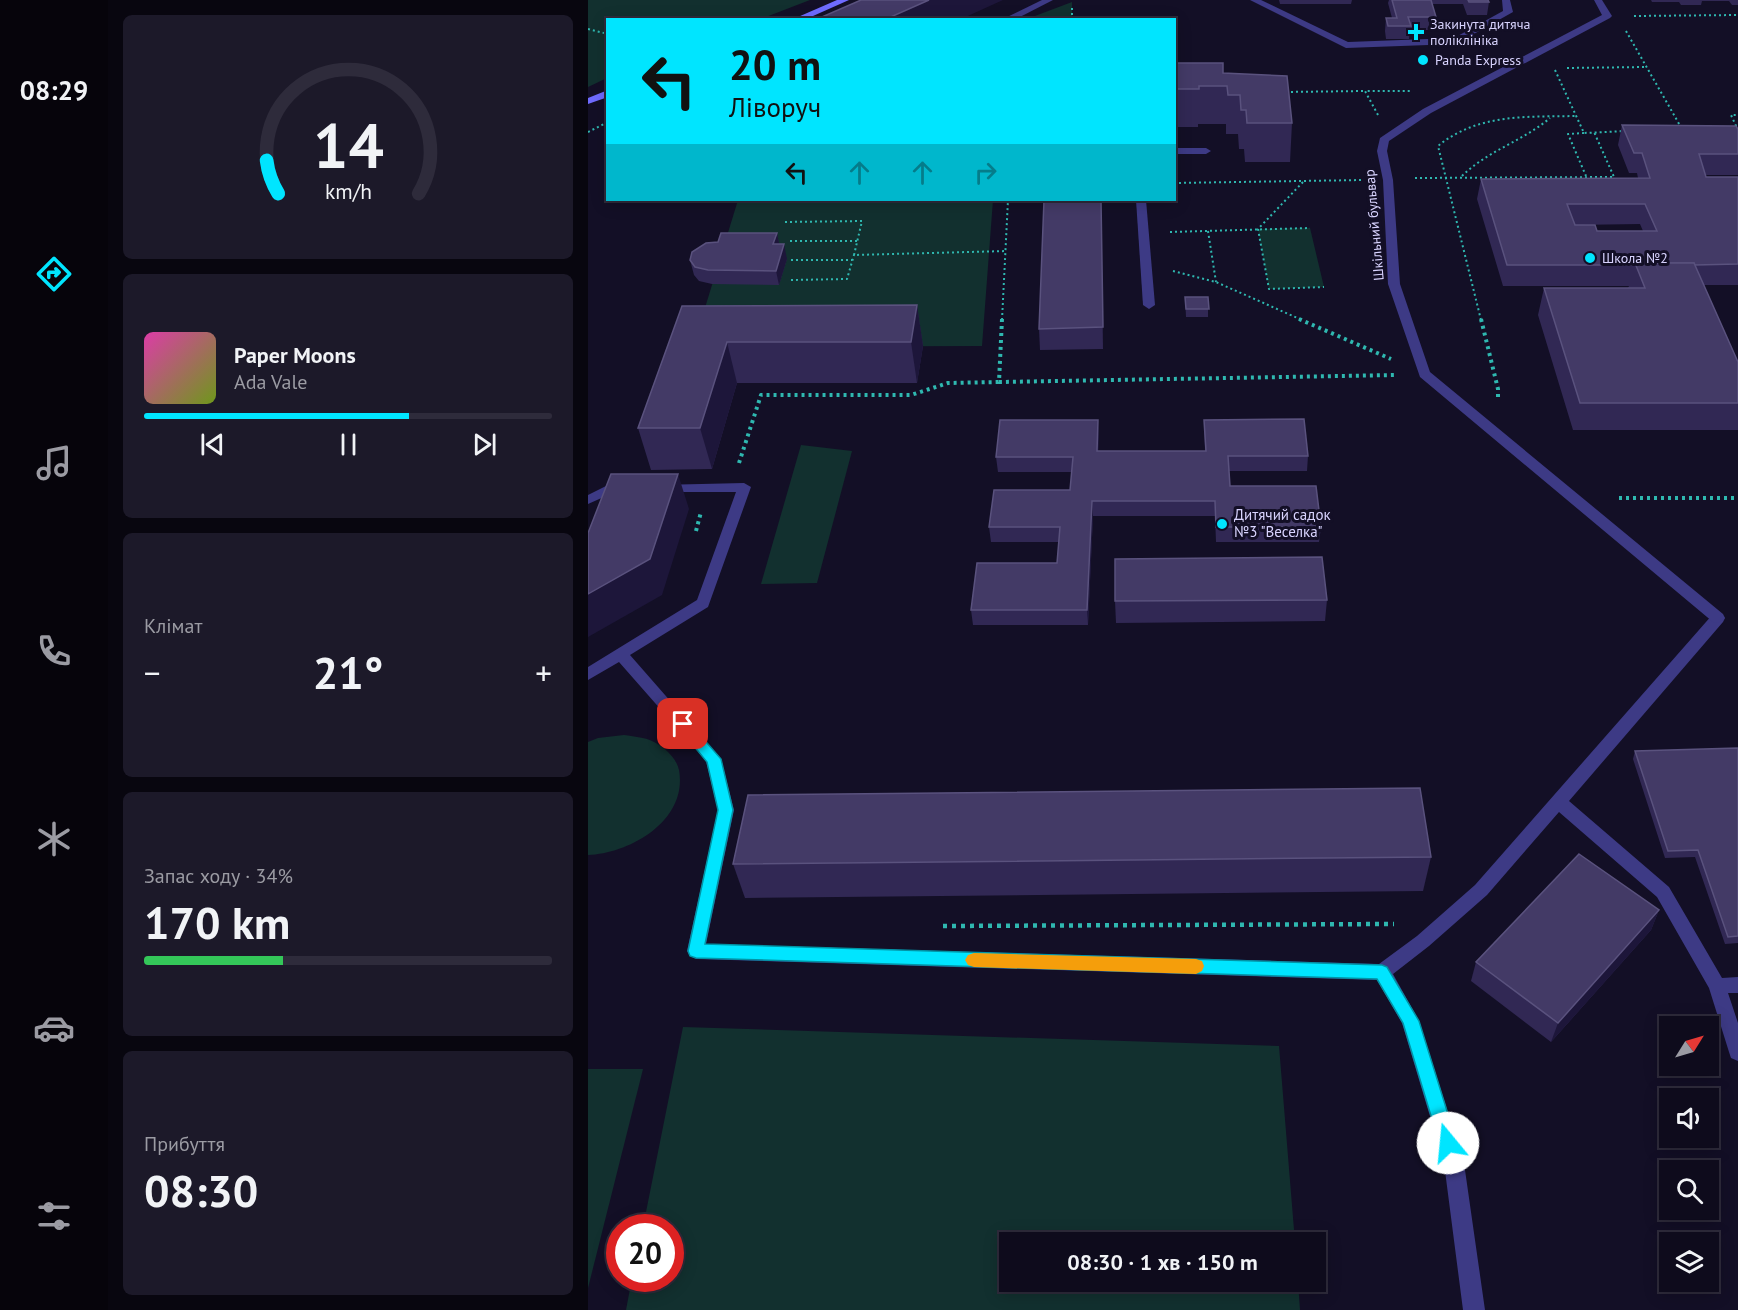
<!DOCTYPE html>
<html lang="uk">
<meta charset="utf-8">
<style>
:root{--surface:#0e0b1c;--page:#1c1929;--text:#f1f3f6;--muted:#9b9ba3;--line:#2e2b3b;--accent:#00e5ff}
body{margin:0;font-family:"PT Sans",sans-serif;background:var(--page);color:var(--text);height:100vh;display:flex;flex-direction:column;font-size:22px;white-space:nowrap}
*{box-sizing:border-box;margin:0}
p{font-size:20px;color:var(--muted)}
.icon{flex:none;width:33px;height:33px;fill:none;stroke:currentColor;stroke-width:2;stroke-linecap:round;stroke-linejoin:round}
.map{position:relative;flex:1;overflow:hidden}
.drawer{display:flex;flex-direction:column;gap:15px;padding:15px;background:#08060f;width:480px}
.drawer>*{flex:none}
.top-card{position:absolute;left:18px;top:18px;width:570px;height:183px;border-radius:0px;box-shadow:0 3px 15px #0003,0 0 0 2px var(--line);background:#00e5ff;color:#111;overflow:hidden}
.needle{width:39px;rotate:53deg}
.fabs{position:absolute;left:1071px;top:1016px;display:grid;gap:12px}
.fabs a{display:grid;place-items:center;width:60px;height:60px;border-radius:0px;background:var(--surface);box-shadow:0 3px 15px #0003,0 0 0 2px var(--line);font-size:30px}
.speed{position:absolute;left:18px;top:1214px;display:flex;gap:12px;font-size:30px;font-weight:700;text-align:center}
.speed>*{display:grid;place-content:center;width:78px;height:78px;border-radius:50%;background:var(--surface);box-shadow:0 3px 15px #0003,0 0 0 2px var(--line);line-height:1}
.speed .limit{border:9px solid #d22;background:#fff;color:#111}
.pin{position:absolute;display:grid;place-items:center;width:51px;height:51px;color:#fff;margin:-26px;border-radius:12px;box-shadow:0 3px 9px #0006}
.me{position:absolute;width:66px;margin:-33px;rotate:343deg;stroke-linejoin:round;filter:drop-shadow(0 0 4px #0008)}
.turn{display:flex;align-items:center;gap:21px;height:126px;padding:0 24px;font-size:27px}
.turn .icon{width:78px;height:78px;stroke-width:2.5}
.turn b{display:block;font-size:42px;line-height:51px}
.lanes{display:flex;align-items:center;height:57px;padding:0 24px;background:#0003;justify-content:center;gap:30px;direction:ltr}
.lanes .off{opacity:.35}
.big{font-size:45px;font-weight:700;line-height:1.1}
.drawer .widget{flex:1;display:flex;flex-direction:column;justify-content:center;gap:9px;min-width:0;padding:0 21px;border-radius:9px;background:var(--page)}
.drawer .dial{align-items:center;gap:0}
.dial svg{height:156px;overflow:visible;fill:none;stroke:var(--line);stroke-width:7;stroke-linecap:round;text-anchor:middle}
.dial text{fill:var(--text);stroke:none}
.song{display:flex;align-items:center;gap:18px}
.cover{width:72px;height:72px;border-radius:9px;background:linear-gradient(135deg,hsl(320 70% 55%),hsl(80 70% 35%))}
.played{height:6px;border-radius:3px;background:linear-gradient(90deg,var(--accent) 65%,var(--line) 65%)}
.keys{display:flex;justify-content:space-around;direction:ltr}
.heat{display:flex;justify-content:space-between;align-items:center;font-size:33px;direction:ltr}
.charge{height:9px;border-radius:4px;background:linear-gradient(90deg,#34c759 34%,var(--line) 0)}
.trip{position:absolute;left:411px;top:1232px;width:327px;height:60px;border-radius:0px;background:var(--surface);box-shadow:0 3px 15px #0003,0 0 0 2px var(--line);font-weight:700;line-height:60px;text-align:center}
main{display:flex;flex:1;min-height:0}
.menu{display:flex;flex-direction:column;width:108px;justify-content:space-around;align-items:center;background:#06040b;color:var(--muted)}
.menu .icon{width:42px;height:42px}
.menu .current{color:var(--accent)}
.menu b{font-size:27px;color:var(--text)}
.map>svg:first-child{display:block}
.green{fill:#12302f}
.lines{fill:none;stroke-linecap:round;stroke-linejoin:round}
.path-far2{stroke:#2fb8b0;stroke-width:2;stroke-dasharray:2 3;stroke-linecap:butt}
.path-far1{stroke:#2fb8b0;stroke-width:4;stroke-dasharray:3 4;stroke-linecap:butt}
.path{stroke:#2fb8b0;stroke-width:4.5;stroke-dasharray:4 5;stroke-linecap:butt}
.lane{fill:#3d3a85;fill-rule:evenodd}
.street{fill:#3d3a85;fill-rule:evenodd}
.secondary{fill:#6f6bff;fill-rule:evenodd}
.wall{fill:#312854;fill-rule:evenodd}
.shaded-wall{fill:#1d163a}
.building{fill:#433a66;stroke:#5a527e;stroke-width:1.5;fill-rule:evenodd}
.route{fill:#00e5ff;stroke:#0095a6;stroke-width:1.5}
.slow{fill:#f59e0b}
.poi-dot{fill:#00e5ff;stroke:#130f26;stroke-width:2}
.labels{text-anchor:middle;stroke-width:6;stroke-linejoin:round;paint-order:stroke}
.far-poi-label{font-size:14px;fill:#d9d4ff;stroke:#130f26;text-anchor:start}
.far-street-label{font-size:14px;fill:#d9d4ff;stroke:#130f26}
.poi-label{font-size:15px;fill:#d9d4ff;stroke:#130f26;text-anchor:start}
</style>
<main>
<nav class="menu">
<b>08:29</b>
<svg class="icon current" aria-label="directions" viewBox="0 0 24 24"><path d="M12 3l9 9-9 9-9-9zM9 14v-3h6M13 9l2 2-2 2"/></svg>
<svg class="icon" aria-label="music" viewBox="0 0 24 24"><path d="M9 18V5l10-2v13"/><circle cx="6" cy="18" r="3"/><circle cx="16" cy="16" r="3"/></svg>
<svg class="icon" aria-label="phone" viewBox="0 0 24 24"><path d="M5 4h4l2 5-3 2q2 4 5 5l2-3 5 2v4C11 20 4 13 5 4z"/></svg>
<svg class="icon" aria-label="climate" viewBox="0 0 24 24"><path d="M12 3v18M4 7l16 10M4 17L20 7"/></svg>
<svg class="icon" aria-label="car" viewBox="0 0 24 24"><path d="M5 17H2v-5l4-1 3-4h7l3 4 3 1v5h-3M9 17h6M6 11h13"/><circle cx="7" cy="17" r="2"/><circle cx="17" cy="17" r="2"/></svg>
<svg class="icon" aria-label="filters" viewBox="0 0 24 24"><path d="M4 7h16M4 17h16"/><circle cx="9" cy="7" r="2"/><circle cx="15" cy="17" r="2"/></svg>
</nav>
<section class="drawer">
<div class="widget dial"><svg viewBox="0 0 100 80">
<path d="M14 69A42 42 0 1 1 86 69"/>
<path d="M14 69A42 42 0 0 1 8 52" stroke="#00e5ff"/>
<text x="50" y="56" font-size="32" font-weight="700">14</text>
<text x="50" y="72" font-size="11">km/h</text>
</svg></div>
<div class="widget">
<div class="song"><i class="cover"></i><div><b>Paper Moons</b><p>Ada Vale</p></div></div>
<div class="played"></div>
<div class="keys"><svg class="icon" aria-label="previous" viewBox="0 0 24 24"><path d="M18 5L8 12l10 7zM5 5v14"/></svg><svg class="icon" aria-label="pause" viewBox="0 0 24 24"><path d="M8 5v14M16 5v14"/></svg><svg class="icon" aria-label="next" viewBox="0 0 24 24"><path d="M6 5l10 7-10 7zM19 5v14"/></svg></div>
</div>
<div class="widget"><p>Клімат</p>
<div class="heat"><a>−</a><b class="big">21°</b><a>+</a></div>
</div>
<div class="widget"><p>Запас ходу · 34%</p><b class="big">170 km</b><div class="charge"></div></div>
<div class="widget"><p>Прибуття</p><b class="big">08:30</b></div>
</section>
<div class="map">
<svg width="1150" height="1310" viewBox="0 0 1150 1310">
<rect width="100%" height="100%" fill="#130f26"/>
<!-- green -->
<g class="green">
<path d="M0,0H222L173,19L20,20L19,78L0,87Z"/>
<path d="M484,2V19H439Z"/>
<path d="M150,200H405L394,346L105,347Z"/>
<path d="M722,228L736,287L681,289L670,229Z"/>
<path d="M213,445L264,451L229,583L173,584Z"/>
<path d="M36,735C43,736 52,737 59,739C73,744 88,756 91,770C100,820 43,853 0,855V742L10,738Z"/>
<path d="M95,1027L691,1046L707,1242H422V1281H710L712,1310H38L44,1278H82V1227H55Z"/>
<path d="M0,1069H55L0,1288Z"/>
</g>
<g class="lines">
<!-- path-far2 -->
<g class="path-far2">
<path d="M484,8V20"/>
<path d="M1046,16L1150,15"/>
<path d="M0,29L20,34"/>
<path d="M1038,31L1094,129"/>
<path d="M979,68L1058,67"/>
<path d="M967,70L996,133L1037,131"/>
<path d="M698,92L777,91"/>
<path d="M790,115L777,91H822"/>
<path d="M1146,128H1149L1143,115H1150"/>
<path d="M0,132L16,124"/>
<path d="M996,133L980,134L998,176"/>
<path d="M874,176C899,151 935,141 962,118"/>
<path d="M827,178L1026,177L1006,132"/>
<path d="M715,182L670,229L681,289L736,287"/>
<path d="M586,183L775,180"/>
<path d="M197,222L274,221L266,255L419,251"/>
<path d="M620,231L628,282"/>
<path d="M582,232L722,228"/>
<path d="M202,241H269"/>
<path d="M203,260H264"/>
<path d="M585,271L628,282L714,320"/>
<path d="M203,280L259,279L266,255"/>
<path d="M414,320L420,200"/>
<path d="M893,320L850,146C890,113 940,117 989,116"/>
</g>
<!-- path-far1 -->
<g class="path-far1">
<path d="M414,319L411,382L809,375"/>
<path d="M711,319L803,359"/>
<path d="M893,319L910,389V399"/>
<path d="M151,463L173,395H323L360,383L411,382"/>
<path d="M1031,498H1150"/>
<path d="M108,531L113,512"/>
</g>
<!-- path -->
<path class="path" d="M355,926L806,924"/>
<!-- lane -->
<g class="lane">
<path d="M454,0H465L426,20H413Z"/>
<path d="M662,0H673L760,42L866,38L915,11L914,0H922L925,12L868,44L758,48Z"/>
<path d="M586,148H618L623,151L618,154H586Z"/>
<path d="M548,200H558L567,305L561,309L555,305Z"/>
<path d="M156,483L163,487L120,607L42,655L133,759L146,810L118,944L791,964L829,936L887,885L1125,614L1130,613L1137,618L1135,622L981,801L1081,887L1134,978L1150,977V993H1140L1150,1023V1061L1143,1058L1141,1052L1121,988L1069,897L971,812L899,895L841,946L805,974L831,1021L876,1163L897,1310H875L856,1163L814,1023L789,980L108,959L102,956L99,951L130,810L118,761L31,662L0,680V667L109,600L148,492H75L70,491L68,488L70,485Z"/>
<path d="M33,484L38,485L40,488L38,491L27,492L0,504V495L20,485Z"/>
</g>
<!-- street -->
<path class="street" d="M1006,0H1014L1024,16L1022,18L843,113L801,141L799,151L805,180L812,284L842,372L1135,614L1137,618L1130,623L1125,622L832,377L800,284L795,180L789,151L792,138L835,109L1014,15Z"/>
<!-- secondary -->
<g class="secondary">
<path d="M249,0H261L216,20H203Z"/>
<path d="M20,90V97L0,104V98Z"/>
</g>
</g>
<!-- wall -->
<g class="wall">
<path d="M691,0H764L763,4H692Z"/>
<path d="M801,0H900L901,2L899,15H879L875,4H844L848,17L846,30H822L821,39H798L797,31L798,18H804L800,3Z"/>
<path d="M1063,0H1150V5H1144L1141,1H1114L1113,5H1093L1091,2H1064Z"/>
<path d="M586,63L635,73L704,123L702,162H657L656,149H651L650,134H638V124H610V127H586Z"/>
<path d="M1034,125L1150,129V175H1117L1118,177H1150V285H1116L1150,362V430H985L950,315L956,288H1040L1041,286H915L889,199L893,179L1050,178L1049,173H1041L1030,145ZM1052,224L1055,231H1009L987,225H986Z"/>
<path d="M513,200L515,349L452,350L451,329Z"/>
<path d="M189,233L191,244L199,259L191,285L124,284L111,281L106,275L102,260Z"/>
<path d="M597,297H620V317H598Z"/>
<path d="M329,305L335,346L329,383H149L124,469L63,470L50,428L94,306Z"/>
<path d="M616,420L720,456L719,471H641L642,486L733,527L731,542H628L627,516H505L500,625H385L383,610L469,563L471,542H403L401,527L482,490L484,472H410L408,457L511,435L510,451H617Z"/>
<path d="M739,600L737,621L528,623L527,601Z"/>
<path d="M1150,748V943L1137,944L1107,857L1077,858L1045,759L1047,751Z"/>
<path d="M843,857L835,891L157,898L145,864Z"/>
<path d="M1071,910L1063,930L963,1042L883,981L888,962Z"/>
</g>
<!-- shaded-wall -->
<g class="shaded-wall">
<path d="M341,0H415L371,20H296Z"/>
<path d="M189,233L192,248L185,244Z"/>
<path d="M196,244L199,259L191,285L188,271Z"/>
<path d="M329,305L335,346L329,383L323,342Z"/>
<path d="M139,342L149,383L124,469L112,428Z"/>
<path d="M510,420L511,435L510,465L509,451Z"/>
<path d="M90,474L101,509L74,595L0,637V594Z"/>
<path d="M504,501L505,516L500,625L499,610Z"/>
<path d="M1071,910L1063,930L963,1042L970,1023Z"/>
</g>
<!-- building -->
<g class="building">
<path d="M273,0H341L296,20H227Z"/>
<path d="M804,0H843L848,17H820L823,26H800L798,18H809Z"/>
<path d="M880,0H900L901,2H881Z"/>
<path d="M586,63H635V73L699,76L704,123H659L658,110H653L652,95H640L639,86H611V89H586Z"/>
<path d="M1034,125L1148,126L1150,129V154H1111L1118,177H1150V264L1107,265L1106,263H1047L1046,265H919L893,179L1062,178L1054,153H1046ZM979,204H1057L1069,231H1009L1007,225H987Z"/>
<path d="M456,200H513L515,327L451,329Z"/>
<path d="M133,233H189L185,244H196L188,271L120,270L107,267L102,260L104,252L118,243L130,242Z"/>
<path d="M1047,263H1106L1150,362V403H992L956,288H1057Z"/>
<path d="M597,297H620L621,309H598Z"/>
<path d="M329,305L323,342H139L112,428H50L94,306Z"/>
<path d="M716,419L720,456H640L642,486H728L733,527H628L627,501H504L499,610H383L389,563H469L472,527H401L406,490H482L485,457H408L412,420H510L509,451H618L616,420Z"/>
<path d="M23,474H90L62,559L0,594V533Z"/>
<path d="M734,557L739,600L527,601V559Z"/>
<path d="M1150,748V936L1140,937L1110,850L1080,851L1047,751Z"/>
<path d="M832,788L843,857L145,864L160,795Z"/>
<path d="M991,854L1071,910L970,1023L888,962Z"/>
</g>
<!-- route -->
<path class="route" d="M95,719L100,721L133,759L145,810L117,944L794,965L799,967L831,1021L869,1143L866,1149L860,1151L853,1149L815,1023L789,979L108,958L102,956L100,951L130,810L119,762L88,724Z"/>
<!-- slow -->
<path class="slow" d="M386,953L608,959L614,961L616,966L614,971L608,974L386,967L380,965L377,960L380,955Z"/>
<!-- markers -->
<g class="poi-dot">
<path d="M825 23h6v6h6v6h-6v6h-6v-6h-6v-6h6z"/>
<circle cx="835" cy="60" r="6"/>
<circle cx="1002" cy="258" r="6"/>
<circle cx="634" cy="524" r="6"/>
</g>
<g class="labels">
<!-- far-poi labels -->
<g class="far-poi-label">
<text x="842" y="29">Закинута дитяча<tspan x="842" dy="16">поліклініка</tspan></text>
<text x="847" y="65">Panda Express</text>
<text x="1014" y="263">Школа №2</text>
</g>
<!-- far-street labels -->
<g class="far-street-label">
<text transform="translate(786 225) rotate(-95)" y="5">Шкільний бульвар</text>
</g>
<!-- poi labels -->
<g class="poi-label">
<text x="646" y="520">Дитячий садок<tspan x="646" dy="17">№3 "Веселка"</tspan></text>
</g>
</g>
</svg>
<div class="fabs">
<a><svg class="needle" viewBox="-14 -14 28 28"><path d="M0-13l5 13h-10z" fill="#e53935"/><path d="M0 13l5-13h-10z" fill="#9b9ba3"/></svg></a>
<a><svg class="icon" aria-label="sound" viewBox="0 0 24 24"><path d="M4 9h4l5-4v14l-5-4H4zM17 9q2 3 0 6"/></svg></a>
<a><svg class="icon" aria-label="search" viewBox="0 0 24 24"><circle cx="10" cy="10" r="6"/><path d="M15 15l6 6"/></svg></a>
<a><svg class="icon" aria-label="layers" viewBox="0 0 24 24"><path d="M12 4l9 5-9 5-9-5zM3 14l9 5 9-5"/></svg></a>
</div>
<div class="speed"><div class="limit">20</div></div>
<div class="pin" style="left:95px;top:724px;background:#d93025"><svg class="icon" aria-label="arrive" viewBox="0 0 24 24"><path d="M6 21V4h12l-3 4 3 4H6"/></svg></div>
<svg class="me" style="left:860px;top:1143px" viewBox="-20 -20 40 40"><circle r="19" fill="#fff"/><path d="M0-13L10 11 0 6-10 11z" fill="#00e5ff"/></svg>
<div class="trip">08:30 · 1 хв · 150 m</div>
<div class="top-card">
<div class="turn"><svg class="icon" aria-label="left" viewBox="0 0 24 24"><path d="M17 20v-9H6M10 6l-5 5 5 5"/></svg><div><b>20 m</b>Ліворуч</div></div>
<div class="lanes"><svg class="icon" aria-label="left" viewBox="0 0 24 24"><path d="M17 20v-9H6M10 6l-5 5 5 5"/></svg><svg class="icon off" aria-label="ahead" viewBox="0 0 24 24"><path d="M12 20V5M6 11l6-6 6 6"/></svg><svg class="icon off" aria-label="ahead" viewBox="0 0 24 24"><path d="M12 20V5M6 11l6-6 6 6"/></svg><svg class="icon off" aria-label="right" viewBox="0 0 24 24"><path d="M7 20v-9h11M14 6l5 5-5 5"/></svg></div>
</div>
</div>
</main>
